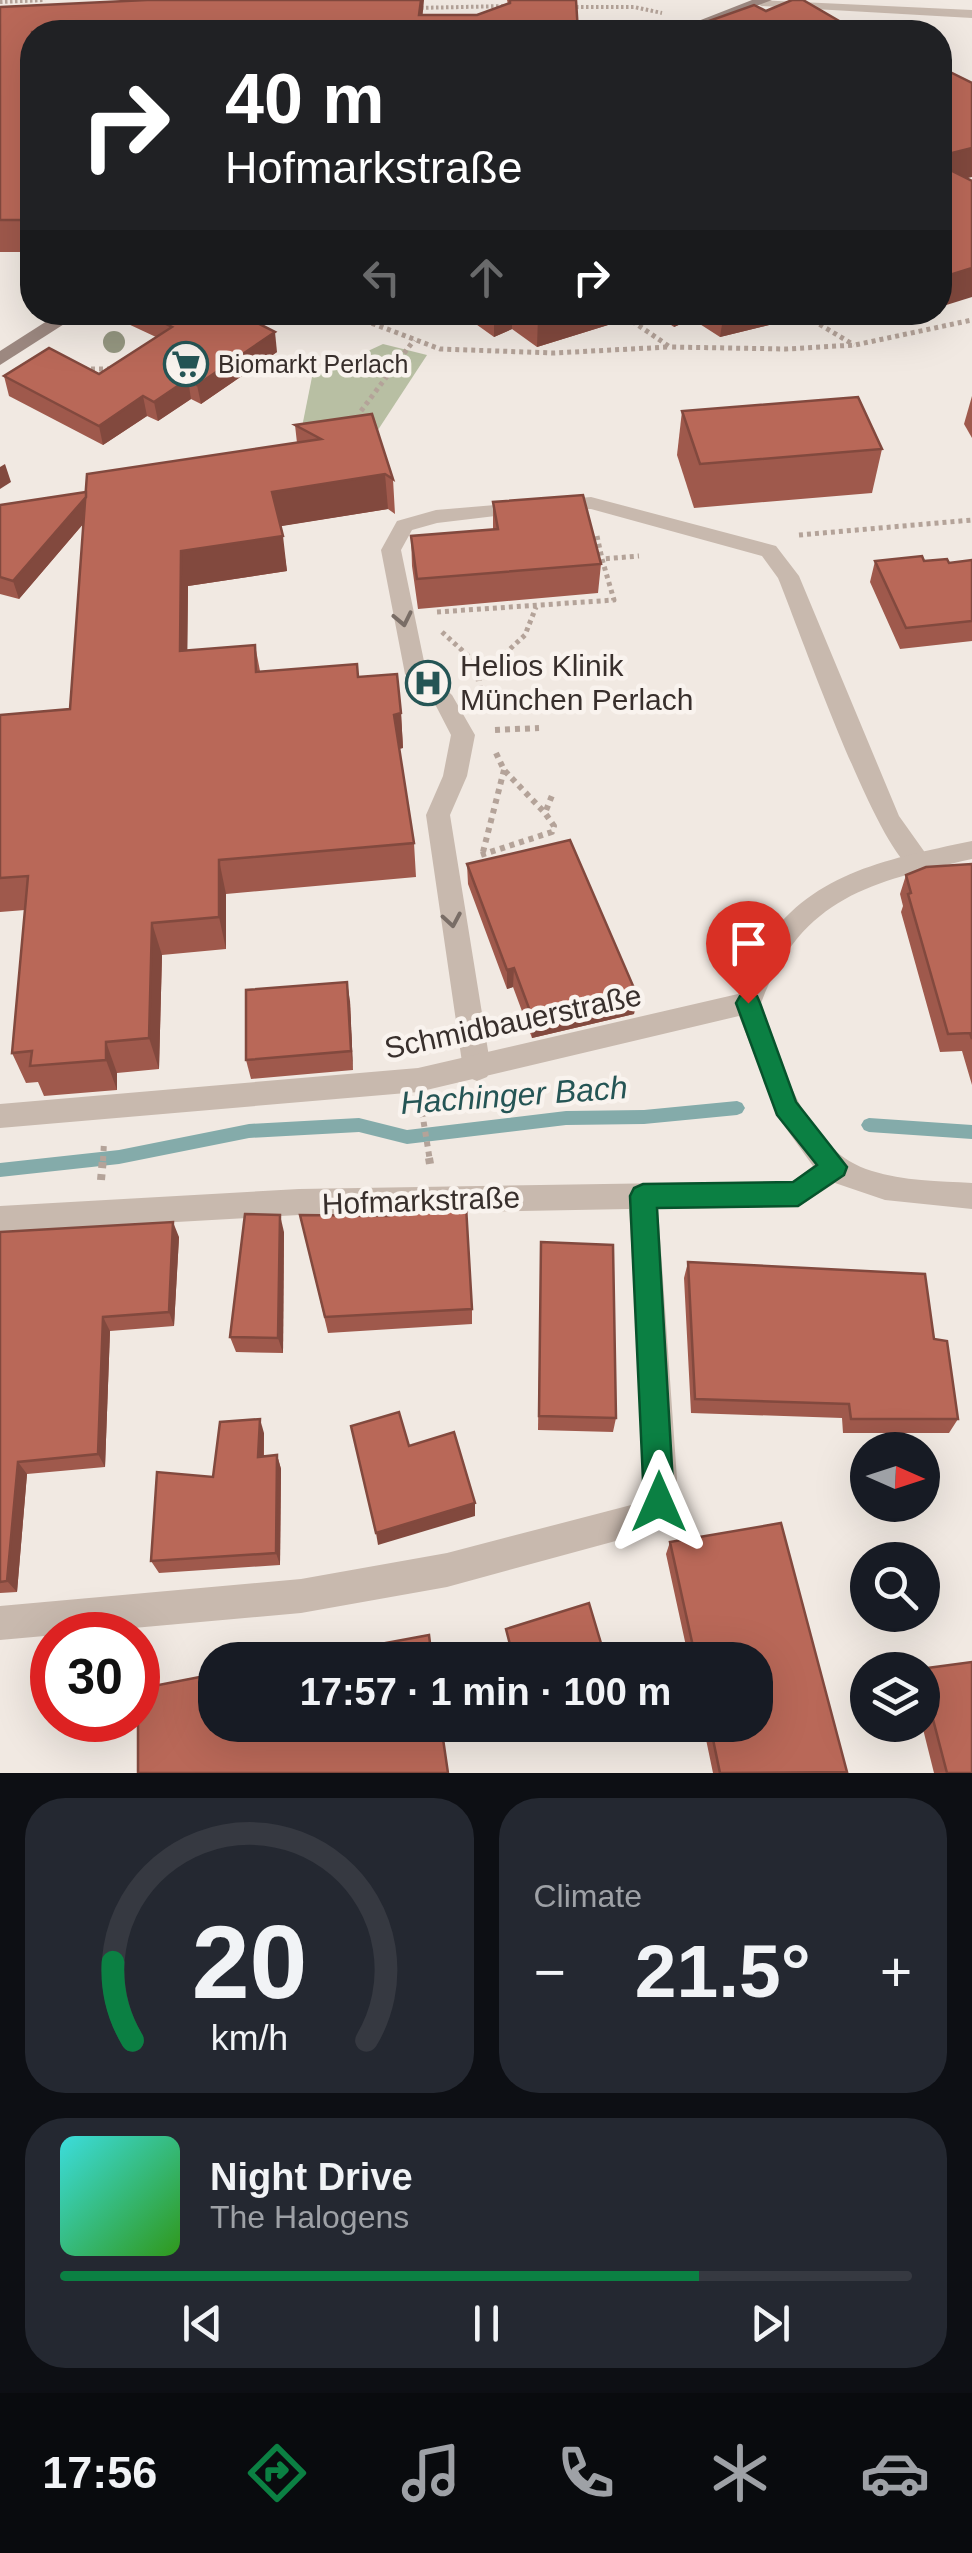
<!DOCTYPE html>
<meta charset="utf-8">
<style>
:root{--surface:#171b24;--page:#242831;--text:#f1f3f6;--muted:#9ea1a6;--line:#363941;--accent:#0b8043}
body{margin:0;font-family:Arial,sans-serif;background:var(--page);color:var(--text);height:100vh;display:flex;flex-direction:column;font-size:38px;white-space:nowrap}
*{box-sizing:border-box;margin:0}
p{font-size:32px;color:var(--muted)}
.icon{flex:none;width:55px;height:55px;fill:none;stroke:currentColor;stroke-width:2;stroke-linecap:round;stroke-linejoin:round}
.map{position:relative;height:1773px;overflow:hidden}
.side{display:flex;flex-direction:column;gap:25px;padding:25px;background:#0d0f14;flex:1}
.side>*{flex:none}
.banner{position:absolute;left:20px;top:20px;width:932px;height:305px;border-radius:40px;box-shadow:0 10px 40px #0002;background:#202124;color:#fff;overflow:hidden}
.needle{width:65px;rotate:93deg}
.fabs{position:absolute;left:850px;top:1432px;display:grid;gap:20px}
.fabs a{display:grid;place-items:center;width:90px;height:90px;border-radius:50%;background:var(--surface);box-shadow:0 10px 40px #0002;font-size:50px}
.speed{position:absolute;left:30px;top:1612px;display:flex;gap:20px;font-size:50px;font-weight:700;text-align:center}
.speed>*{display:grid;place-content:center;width:130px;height:130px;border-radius:50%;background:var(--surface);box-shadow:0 10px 40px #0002;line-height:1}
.speed .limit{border:15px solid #d22;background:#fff;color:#111}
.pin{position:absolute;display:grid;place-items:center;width:85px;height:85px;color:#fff;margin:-102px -42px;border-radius:50% 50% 50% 0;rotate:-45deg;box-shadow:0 0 10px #0007}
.pin .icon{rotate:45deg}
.me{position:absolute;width:110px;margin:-55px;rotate:0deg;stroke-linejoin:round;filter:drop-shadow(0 0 8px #0008)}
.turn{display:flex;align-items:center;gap:35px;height:210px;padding:0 40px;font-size:45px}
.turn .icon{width:130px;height:130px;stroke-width:2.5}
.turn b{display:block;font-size:70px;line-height:85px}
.lanes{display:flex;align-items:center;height:95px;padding:0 40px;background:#0003;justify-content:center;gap:50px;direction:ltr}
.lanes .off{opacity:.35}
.big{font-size:75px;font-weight:700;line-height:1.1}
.side .tile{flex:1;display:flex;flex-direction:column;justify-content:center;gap:15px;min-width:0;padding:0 35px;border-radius:40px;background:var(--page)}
.side .dial{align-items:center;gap:0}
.dial svg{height:260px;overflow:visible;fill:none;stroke:var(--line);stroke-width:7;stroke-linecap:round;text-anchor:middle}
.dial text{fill:var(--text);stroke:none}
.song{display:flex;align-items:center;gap:30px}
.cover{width:120px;height:120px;border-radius:15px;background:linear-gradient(135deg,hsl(180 70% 55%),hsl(110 70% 35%))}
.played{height:10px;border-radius:5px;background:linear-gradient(90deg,var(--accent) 75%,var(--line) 75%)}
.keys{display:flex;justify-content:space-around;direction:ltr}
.heat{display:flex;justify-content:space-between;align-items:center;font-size:55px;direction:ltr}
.side .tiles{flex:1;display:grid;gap:25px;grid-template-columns:1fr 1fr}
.tile:last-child{grid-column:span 2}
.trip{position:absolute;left:198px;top:1642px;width:575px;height:100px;border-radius:40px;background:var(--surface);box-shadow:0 10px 40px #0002;font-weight:700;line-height:100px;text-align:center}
.menu{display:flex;height:160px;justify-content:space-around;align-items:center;background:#090b0e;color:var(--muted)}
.menu .icon{width:70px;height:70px}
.menu .selected{color:var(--accent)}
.menu b{font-size:45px;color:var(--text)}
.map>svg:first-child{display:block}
.green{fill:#b8bfa3}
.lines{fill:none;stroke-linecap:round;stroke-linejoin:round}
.stream{fill:#84abaa;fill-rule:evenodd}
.path-far3{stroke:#b4a399;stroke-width:4;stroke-dasharray:2.5 2.5;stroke-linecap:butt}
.path-far2{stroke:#b4a399;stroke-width:5;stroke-dasharray:4 4;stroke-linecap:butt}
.path-far1{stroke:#b4a399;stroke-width:6;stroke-dasharray:5 5;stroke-linecap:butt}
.path{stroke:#b4a399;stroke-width:8;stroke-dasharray:6 6;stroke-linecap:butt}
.service{fill:#c8b9ae;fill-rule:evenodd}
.minor{fill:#c8b9ae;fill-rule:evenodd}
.secondary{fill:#9c8880;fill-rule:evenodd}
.tree{fill:#959781}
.wall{fill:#9f594c}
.shaded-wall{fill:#82493e}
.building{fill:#b96858;stroke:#82493e;stroke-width:2.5}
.oneway{stroke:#796d66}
.route{fill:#0b8043;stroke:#07532c;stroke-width:2.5}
.labels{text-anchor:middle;stroke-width:9;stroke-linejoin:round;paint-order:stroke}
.far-poi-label{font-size:25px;fill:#382f2c;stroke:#f9f3ee;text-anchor:start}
.poi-label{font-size:30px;fill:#382f2c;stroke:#f9f3ee;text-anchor:start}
.street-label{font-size:30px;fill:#382f2c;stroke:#f9f3ee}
.water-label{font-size:32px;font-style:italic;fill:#255555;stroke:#f9f3ee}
</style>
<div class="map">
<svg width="972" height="1773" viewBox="0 0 972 1773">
<rect width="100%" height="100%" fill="#f1e9e2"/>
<!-- green -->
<path class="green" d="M383,344L427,355L374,436L298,447L312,377Z"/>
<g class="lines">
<!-- stream -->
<g class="stream">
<path d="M737,1101L742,1103L745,1108L742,1113L737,1115L644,1124L566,1125L407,1144L359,1132L249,1138L119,1164L0,1177V1163L119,1150L249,1124L359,1118L407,1130L566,1111L644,1110Z"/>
<path d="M869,1118L972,1125V1139L869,1132L864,1130L861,1125L864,1120Z"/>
</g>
<!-- path-far3 -->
<g class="path-far3">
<path d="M0,2L45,0"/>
<path d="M571,7H634L662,13"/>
<path d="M416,8L508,6"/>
<path d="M632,32L650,26"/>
</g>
<!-- path-far2 -->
<g class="path-far2">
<path d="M342,312L440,349L554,353L669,347"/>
<path d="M619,312L670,347L786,349L855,345L972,320"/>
<path d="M799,312L854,345"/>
<path d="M103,322L118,312"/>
<path d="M83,369H110"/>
<path d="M361,411L414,340"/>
<path d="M799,535L972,520"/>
<path d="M597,536L602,559"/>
<path d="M437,612L614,600L602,559L639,556"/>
<path d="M442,632L476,663L479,678"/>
<path d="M481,676L525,635L536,607"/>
</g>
<!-- path-far1 -->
<g class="path-far1">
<path d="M478,676L481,693"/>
<path d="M495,730L539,728"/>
<path d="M496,753L504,770L545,813"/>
<path d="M483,852L504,770"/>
<path d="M481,855L552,832L554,826L545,813L553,793"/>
<path d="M422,1112L430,1161"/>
<path d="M103,1161L104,1142"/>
</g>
<!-- path -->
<g class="path">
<path d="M429,1158L430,1164"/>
<path d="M101,1180L103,1158"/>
</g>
<!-- service -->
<path class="service" d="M591,497L776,546L799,576L899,816L931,861L928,868C921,870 919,872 913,869C877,852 798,626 778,578L762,556L591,509L547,510L437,523L412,530L401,550L426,671L452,695L475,735L467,776L450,815L491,1069L487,1077L477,1081L467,1077L463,1069L426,815L443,776L451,735L436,706L405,674L381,550L397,521L436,510Z"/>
<!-- minor -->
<g class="minor">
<path d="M755,0L972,10V18L761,6Z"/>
<path d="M972,841V859C870,882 802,897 761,1003C782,1063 803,1150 872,1171C903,1181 939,1181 972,1183V1209L885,1200L835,1183L798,1207L658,1209L677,1479L671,1514L656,1530L447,1587L301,1613L0,1640V1606L301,1579L447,1553L635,1504L643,1495L645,1479L629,1209L299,1215L0,1232V1206L299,1189L793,1181L813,1166L780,1120L739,1016L418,1092L0,1128V1104L418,1068L738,994C784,880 862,864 972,841Z"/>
</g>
<!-- secondary -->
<g class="secondary">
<path d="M752,0H772L689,32H670Z"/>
<path d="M61,312H83L0,365V351Z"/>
</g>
</g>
<!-- trees -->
<circle class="tree" cx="114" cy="342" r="11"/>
<!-- wall -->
<g class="wall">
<path d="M507,0H576L578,32H32V252H0V7L477,15L508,4Z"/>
<path d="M124,312H236L277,352L201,404L191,399L158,421L147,416L103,445L9,396L4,376L99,374L156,337L126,323Z"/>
<path d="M459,312H650L537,347L512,329L494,337Z"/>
<path d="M652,312H822L720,337L692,319L674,327Z"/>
<path d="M887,312H923L900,320Z"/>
<path d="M972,396V438L964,424Z"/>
<path d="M682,411L882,449L872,493L694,508L677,455Z"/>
<path d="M295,425L393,479L395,514L388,509L280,526L287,571L188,586L187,651L255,645L260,671L358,677L401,713L403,748L399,749L414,843L416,877L226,894V949L162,955L159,1069L117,1073V1090L44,1096L38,1082L26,1083L12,1053L25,910L0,912V715L70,709L84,523L19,599L0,594V505L86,492L297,443Z"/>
<path d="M493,502L601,564L598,593L418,609L412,566L411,536L493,529Z"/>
<path d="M972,560V641L900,649L870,582L875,561L949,563Z"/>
<path d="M467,864L637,995L634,1014L532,1038L513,987L507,989L468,884Z"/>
<path d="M972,864V1085L962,1051L940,1052L901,912L903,906L900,894L906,875Z"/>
<path d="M350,1001L353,1070L251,1079L246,1060Z"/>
<path d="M300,1215L389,1216L472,1309V1324L328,1333Z"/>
<path d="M0,1232L179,1237L174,1326L110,1331L105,1467L27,1474L17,1592L0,1593Z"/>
<path d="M284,1232L283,1353L236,1352L230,1337Z"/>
<path d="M541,1242L616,1418L613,1432L538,1430Z"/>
<path d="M688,1262L934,1339L958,1419L949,1433H843L842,1418L691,1413L684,1278Z"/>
<path d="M264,1433V1457L277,1455L281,1469L280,1565L159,1573L151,1561L213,1477Z"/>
<path d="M670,1542L846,1773H713L703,1725H755V1660H689L666,1554Z"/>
<path d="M972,1662V1773H934L922,1725V1670H919Z"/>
</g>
<!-- shaded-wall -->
<g class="shaded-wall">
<path d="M421,0H424L421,32L419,15Z"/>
<path d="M972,148V177L940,185V156Z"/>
<path d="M972,268V297L940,307V278Z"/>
<path d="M494,312H512V329L494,337Z"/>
<path d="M545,312H650L537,347L538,315Z"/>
<path d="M676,312H693L692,319L674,327Z"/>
<path d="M724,312H822L720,337Z"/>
<path d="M901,312H923L900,320Z"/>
<path d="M275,332L277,352L201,404L197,385Z"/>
<path d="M188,379L191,399L158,421L154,402Z"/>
<path d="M143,396L147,416L103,445L99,426Z"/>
<path d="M5,464L11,482L0,489V467Z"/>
<path d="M385,474L388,509L276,527L272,492Z"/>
<path d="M91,491L95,510L19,599L13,581Z"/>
<path d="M283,536L287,571L188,586L187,686L180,651L181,551Z"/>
<path d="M401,713L403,748L396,749L394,715Z"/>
<path d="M219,860L226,894V949L219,917Z"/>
<path d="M152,923L162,955L159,1069L149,1038Z"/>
<path d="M514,968L513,987L507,989V970Z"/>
<path d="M347,982L350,1001L353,1070L351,1051Z"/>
<path d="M637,995L634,1014L532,1038L533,1019Z"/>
<path d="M106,1042L117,1073V1090L106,1060Z"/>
<path d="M280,1215L284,1232L283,1353L278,1338Z"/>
<path d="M173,1222L179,1237L174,1326L169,1312Z"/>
<path d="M103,1317L110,1331L105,1467L98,1454Z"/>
<path d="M260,1419L264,1433L263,1471L258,1457Z"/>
<path d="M277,1455L281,1469L280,1565L276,1553Z"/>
<path d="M18,1462L27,1474L17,1592L7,1581Z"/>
<path d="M475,1503V1516L378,1545L376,1533Z"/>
</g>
<!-- building -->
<g class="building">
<path d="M147,0H421L419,15H477L510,3V0H576L578,32H32V220H0V7Z"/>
<path d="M792,0H803L858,32H678L754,5L766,11Z"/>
<path d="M940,67L972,83V148L940,156Z"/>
<path d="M940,165L972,181V268L940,278Z"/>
<path d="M142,312H236L275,332L197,385L188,379L154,402L143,396L99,426L4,376L49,348L99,374L172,327Z"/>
<path d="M858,397L882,449L700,464L682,411Z"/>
<path d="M372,414L393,479L385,474L272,492L283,536L181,551L180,651L255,645L256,672L357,664L358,677L397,674L401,713L394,715L414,843L219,860V917L152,923L149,1038L106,1042V1060L30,1066L32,1051L12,1053L28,876L0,878V715L70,709L87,474L321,439L295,425Z"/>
<path d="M86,492V497L13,581L0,577V505Z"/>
<path d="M583,495L601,564L417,579L411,536L498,529L493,502Z"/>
<path d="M922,556L924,561L947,559L949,563L972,560V621L906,628L875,561Z"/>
<path d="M570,840L637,995L533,1019L514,968L507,970L467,864Z"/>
<path d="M972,864V1039L970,1033L948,1034L908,894L911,893L906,875L926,867Z"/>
<path d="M347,982L351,1051L246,1060V990Z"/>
<path d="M466,1206L472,1309L325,1317L300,1215L389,1216V1210Z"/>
<path d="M245,1214L280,1215L278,1338L230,1337Z"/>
<path d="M173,1222L169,1312L103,1317L98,1454L18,1462L7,1581L0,1582V1232Z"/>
<path d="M541,1242L613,1245L616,1418L539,1416Z"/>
<path d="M688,1262L925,1274L934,1339L947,1341L958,1419H851L849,1404L695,1399Z"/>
<path d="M399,1412L409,1446L454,1432L475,1503L376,1533L351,1426Z"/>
<path d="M260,1419L258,1457L277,1455L276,1553L151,1561L157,1472L213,1477L220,1422Z"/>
<path d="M781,1523L847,1772L720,1773L710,1725H755V1660H696L670,1542Z"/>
<path d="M589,1603L606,1660H514L506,1629Z"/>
<path d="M429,1635L432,1660H294Z"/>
<path d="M972,1662V1773H947L922,1677V1670L920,1669Z"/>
<path d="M215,1674V1725H441L448,1773H138V1689Z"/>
</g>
<!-- one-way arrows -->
<defs><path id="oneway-chevron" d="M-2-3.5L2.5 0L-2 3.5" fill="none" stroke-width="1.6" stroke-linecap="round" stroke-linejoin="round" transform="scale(2.5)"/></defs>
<g class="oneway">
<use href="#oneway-chevron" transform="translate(403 619) rotate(78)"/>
<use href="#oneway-chevron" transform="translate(452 920) rotate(80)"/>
</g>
<!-- route -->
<path class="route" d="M748,993L757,996L760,1003L796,1102L847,1167L844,1175L798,1206L657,1208L674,1502L669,1513L659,1517L648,1513L644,1502L630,1196L634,1188L643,1184L793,1182L817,1165L777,1115L736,1003L740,996Z"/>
<!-- icons -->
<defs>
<symbol id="supermarket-ring" viewBox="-11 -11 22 22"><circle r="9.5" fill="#f9f3ee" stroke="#255555" stroke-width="1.5"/><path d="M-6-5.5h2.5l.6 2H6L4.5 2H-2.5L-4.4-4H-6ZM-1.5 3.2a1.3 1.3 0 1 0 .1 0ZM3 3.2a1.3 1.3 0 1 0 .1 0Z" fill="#255555"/></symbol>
<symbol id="hospital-ring" viewBox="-11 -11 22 22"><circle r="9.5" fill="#f9f3ee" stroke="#255555" stroke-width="1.5"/><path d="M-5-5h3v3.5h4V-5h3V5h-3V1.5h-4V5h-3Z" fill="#255555"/></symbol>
</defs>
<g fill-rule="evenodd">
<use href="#supermarket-ring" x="161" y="339" width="50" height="50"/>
<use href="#hospital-ring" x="403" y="658" width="50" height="50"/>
</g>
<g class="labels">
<!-- far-poi labels -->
<g class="far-poi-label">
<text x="218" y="373">Biomarkt Perlach</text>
</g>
<!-- poi labels -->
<g class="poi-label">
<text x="460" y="676">Helios Klinik<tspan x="460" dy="34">München Perlach</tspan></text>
</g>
<!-- street labels -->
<g class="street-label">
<text transform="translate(513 1022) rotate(-12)" y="10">Schmidbauerstraße</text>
<text transform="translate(421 1201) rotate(-2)" y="10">Hofmarkstraße</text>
</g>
<!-- water labels -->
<g class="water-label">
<text transform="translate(514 1095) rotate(-4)" y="11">Hachinger Bach</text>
</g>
</g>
</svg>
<div class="fabs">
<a><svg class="needle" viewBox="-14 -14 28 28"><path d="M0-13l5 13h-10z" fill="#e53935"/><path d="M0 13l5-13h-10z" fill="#9ea1a6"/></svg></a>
<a><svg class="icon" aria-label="search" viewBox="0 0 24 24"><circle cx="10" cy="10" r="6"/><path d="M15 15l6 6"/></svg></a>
<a><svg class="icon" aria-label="layers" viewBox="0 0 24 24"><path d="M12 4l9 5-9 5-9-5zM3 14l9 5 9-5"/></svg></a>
</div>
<div class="speed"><div class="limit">30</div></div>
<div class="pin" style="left:748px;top:1003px;background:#d93025"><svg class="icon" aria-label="arrive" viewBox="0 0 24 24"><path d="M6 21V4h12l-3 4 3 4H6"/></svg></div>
<svg class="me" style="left:659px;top:1502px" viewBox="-20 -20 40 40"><path d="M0-17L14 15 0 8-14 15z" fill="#0b8043" stroke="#fff" stroke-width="4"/></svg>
<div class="trip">17:57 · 1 min · 100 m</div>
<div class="banner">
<div class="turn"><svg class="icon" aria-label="right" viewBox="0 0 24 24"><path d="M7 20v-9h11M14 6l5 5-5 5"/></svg><div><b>40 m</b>Hofmarkstraße</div></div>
<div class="lanes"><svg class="icon off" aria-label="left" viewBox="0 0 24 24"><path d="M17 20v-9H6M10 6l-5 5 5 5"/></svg><svg class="icon off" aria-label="ahead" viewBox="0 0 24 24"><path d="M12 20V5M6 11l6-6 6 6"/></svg><svg class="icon" aria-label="right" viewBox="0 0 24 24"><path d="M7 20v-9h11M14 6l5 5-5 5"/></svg></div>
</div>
</div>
<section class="side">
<div class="tiles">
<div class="tile dial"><svg viewBox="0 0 100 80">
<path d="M14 69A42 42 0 1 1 86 69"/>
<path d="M14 69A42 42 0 0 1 8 45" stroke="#0b8043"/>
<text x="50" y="56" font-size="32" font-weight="700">20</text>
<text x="50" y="72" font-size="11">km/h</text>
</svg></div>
<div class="tile"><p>Climate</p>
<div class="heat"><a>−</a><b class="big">21.5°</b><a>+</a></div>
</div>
<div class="tile">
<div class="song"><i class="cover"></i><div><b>Night Drive</b><p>The Halogens</p></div></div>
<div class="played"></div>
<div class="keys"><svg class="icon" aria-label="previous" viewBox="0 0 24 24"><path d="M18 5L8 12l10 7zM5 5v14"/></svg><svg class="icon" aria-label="pause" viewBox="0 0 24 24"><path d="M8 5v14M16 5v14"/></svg><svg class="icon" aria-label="next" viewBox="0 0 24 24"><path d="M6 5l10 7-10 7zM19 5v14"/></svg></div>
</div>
</div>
</section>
<nav class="menu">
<b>17:56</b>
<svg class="icon selected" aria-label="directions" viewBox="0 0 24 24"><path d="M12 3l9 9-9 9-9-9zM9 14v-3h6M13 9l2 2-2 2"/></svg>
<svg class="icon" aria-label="music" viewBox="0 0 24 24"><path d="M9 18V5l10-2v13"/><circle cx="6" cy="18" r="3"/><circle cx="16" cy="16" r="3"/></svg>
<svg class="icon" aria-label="phone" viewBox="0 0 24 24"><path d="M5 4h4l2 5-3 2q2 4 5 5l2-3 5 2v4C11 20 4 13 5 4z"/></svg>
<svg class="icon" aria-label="climate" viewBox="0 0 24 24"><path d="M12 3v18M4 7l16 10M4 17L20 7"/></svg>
<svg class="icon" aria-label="car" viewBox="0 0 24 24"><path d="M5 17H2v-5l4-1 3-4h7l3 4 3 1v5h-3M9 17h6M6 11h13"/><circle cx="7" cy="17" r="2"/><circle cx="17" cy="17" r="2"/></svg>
</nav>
